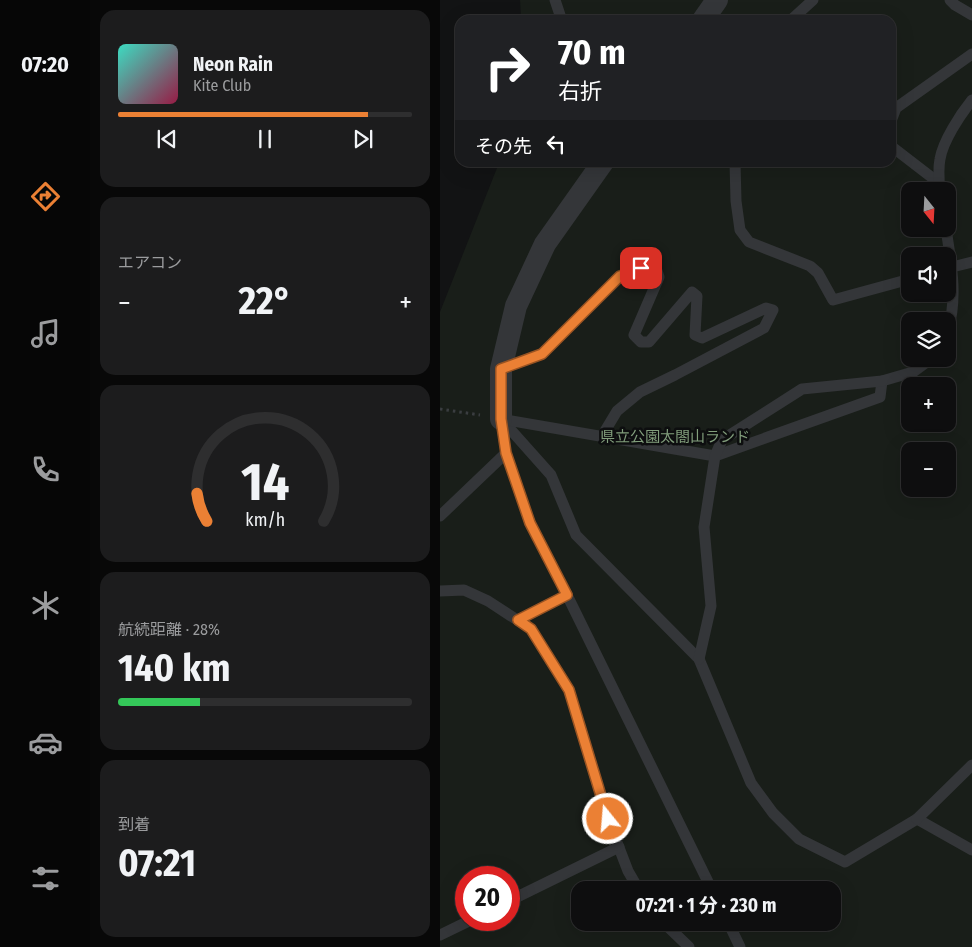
<!DOCTYPE html>
<html lang="ja">
<meta charset="utf-8">
<style>
:root{--surface:#0e0e0f;--page:#1c1c1d;--text:#f1f3f6;--muted:#9b9c9e;--line:#2e2e2f;--accent:#eb8034}
body{margin:0;font-family:"Fira Sans Condensed","Noto Sans JP",sans-serif;background:var(--page);color:var(--text);height:100vh;display:flex;flex-direction:column;font-size:19px;white-space:nowrap}
*{box-sizing:border-box;margin:0}
p{font-size:16px;color:var(--muted)}
.icon{flex:none;width:28px;height:28px;fill:none;stroke:currentColor;stroke-width:2;stroke-linecap:round;stroke-linejoin:round}
.map{position:relative;flex:1;overflow:hidden}
.sheet{display:flex;flex-direction:column;gap:10px;padding:10px;background:#080808;width:350px}
.sheet>*{flex:none}
.guide{position:absolute;left:15px;top:15px;width:441px;height:152px;border-radius:15px;box-shadow:0 5px 20px #0002,0 0 0 1px var(--line);background:#202124;color:#fff;overflow:hidden}
.needle{width:32px;rotate:162deg}
.tools{position:absolute;left:461px;top:182px;display:grid;gap:10px}
.tools a{display:grid;place-items:center;width:55px;height:55px;border-radius:10px;background:var(--surface);box-shadow:0 5px 20px #0002,0 0 0 1px var(--line);font-size:25px}
.speed{position:absolute;left:15px;top:866px;display:flex;gap:10px;font-size:25px;font-weight:700;text-align:center}
.speed>*{display:grid;place-content:center;width:65px;height:65px;border-radius:50%;background:var(--surface);box-shadow:0 5px 20px #0002,0 0 0 1px var(--line);line-height:1}
.speed .limit{border:8px solid #d22;background:#fff;color:#111}
.pin{position:absolute;display:grid;place-items:center;width:42px;height:42px;color:#fff;margin:-21px;border-radius:10px;box-shadow:0 2px 8px #0006}
.me{position:absolute;width:55px;margin:-28px;rotate:343deg;stroke-linejoin:round;filter:drop-shadow(0 0 4px #0008)}
.turn{display:flex;align-items:center;gap:18px;height:105px;padding:0 20px;font-size:22px}
.turn .icon{width:65px;height:65px;stroke-width:2.5}
.turn b{display:block;font-size:35px;line-height:42px}
.then{display:flex;align-items:center;height:48px;padding:0 20px;background:#0003;gap:10px;font-size:19px}
.big{font-size:38px;font-weight:700;line-height:1.1}
.sheet .widget{flex:1;display:flex;flex-direction:column;justify-content:center;gap:8px;min-width:0;padding:0 18px;border-radius:15px;background:var(--page)}
.sheet .dial{align-items:center;gap:0}
.dial svg{height:130px;overflow:visible;fill:none;stroke:var(--line);stroke-width:7;stroke-linecap:round;text-anchor:middle}
.dial text{fill:var(--text);stroke:none}
.song{display:flex;align-items:center;gap:15px}
.cover{width:60px;height:60px;border-radius:8px;background:linear-gradient(135deg,hsl(170 70% 55%),hsl(340 70% 35%))}
.played{height:5px;border-radius:2px;background:linear-gradient(90deg,var(--accent) 85%,var(--line) 85%)}
.keys{display:flex;justify-content:space-around;direction:ltr}
.heat{display:flex;justify-content:space-between;align-items:center;font-size:28px;direction:ltr}
.charge{height:8px;border-radius:4px;background:linear-gradient(90deg,#34c759 28%,var(--line) 0)}
.trip{position:absolute;left:131px;top:881px;width:270px;height:50px;border-radius:15px;background:var(--surface);box-shadow:0 5px 20px #0002,0 0 0 1px var(--line);font-weight:700;line-height:50px;text-align:center}
main{display:flex;flex:1;min-height:0}
.menu{display:flex;flex-direction:column;width:90px;justify-content:space-around;align-items:center;background:#060606;color:var(--muted)}
.menu .icon{width:35px;height:35px}
.menu .selected{color:var(--accent)}
.menu b{font-size:22px;color:var(--text)}
.map>svg:first-child{display:block}
.green{fill:#191e19;fill-rule:evenodd}
.lines{fill:none;stroke-linecap:round;stroke-linejoin:round}
.path{stroke:#3a3d40;stroke-width:3;stroke-dasharray:2.5 4;stroke-linecap:butt}
.service{stroke:#343639;stroke-width:11}
.minor{stroke:#343639;stroke-width:22}
.route-casing{stroke:#995322;stroke-width:12}
.route{stroke:#eb8034;stroke-width:9}
.labels{text-anchor:middle;stroke-width:5;stroke-linejoin:round;paint-order:stroke}
.park-label{font-size:15px;fill:#829e7c;stroke:#0d0e0f}
</style>
<main>
<nav class="menu">
<b>07:20</b>
<svg class="icon selected" aria-label="directions" viewBox="0 0 24 24"><path d="M12 3l9 9-9 9-9-9zM9 14v-3h6M13 9l2 2-2 2"/></svg>
<svg class="icon" aria-label="music" viewBox="0 0 24 24"><path d="M9 18V5l10-2v13"/><circle cx="6" cy="18" r="3"/><circle cx="16" cy="16" r="3"/></svg>
<svg class="icon" aria-label="phone" viewBox="0 0 24 24"><path d="M5 4h4l2 5-3 2q2 4 5 5l2-3 5 2v4C11 20 4 13 5 4z"/></svg>
<svg class="icon" aria-label="climate" viewBox="0 0 24 24"><path d="M12 3v18M4 7l16 10M4 17L20 7"/></svg>
<svg class="icon" aria-label="car" viewBox="0 0 24 24"><path d="M5 17H2v-5l4-1 3-4h7l3 4 3 1v5h-3M9 17h6M6 11h13"/><circle cx="7" cy="17" r="2"/><circle cx="17" cy="17" r="2"/></svg>
<svg class="icon" aria-label="filters" viewBox="0 0 24 24"><path d="M4 7h16M4 17h16"/><circle cx="9" cy="7" r="2"/><circle cx="15" cy="17" r="2"/></svg>
</nav>
<section class="sheet">
<div class="widget">
<div class="song"><i class="cover"></i><div><b>Neon Rain</b><p>Kite Club</p></div></div>
<div class="played"></div>
<div class="keys"><svg class="icon" aria-label="previous" viewBox="0 0 24 24"><path d="M18 5L8 12l10 7zM5 5v14"/></svg><svg class="icon" aria-label="pause" viewBox="0 0 24 24"><path d="M8 5v14M16 5v14"/></svg><svg class="icon" aria-label="next" viewBox="0 0 24 24"><path d="M6 5l10 7-10 7zM19 5v14"/></svg></div>
</div>
<div class="widget"><p>エアコン</p>
<div class="heat"><a>−</a><b class="big">22°</b><a>+</a></div>
</div>
<div class="widget dial"><svg viewBox="0 0 100 80">
<path d="M14 69A42 42 0 1 1 86 69"/>
<path d="M14 69A42 42 0 0 1 8 52" stroke="#eb8034"/>
<text x="50" y="56" font-size="32" font-weight="700">14</text>
<text x="50" y="72" font-size="11">km/h</text>
</svg></div>
<div class="widget"><p>航続距離 · 28%</p><b class="big">140 km</b><div class="charge"></div></div>
<div class="widget"><p>到着</p><b class="big">07:21</b></div>
</section>
<div class="map">
<svg width="532" height="947" viewBox="0 0 532 947">
<rect width="100%" height="100%" fill="#121314"/>
<!-- green -->
<path class="green" d="M80,0H532V947H0V312L57,168L56,163L451,162V20H79L81,17ZM470,191H508V229H470ZM470,256H508V294H470ZM470,321H508V359H470ZM470,386H508V424H470ZM470,451H508V489H470ZM26,878H69V920H26ZM140,890H392V922H140Z"/>
<g class="lines">
<!-- path -->
<path class="path" d="M0,409L40,415"/>
<!-- service -->
<g class="service">
<path d="M115,0L121,18L123,20"/>
<path d="M510,0L515,5L532,15"/>
<path d="M351,20L373,0"/>
<path d="M451,121L456,108L532,54"/>
<path d="M451,146L499,183"/>
<path d="M295,162L296,201L300,230L309,242L370,266L378,273L393,300L470,279"/>
<path d="M500,191C499,181 498,169 500,159C503,141 520,115 532,100"/>
<path d="M506,229C511,262 518,297 508,330"/>
<path d="M508,268L532,262"/>
<path d="M61,369L102,354L181,276L201,268H216L219,277L194,335L201,342H209L252,292L257,296L255,335L262,338L326,308L333,310L324,328L235,375L200,392L177,411L162,436"/>
<path d="M61,419L111,475L136,535L259,659L311,783L333,813L359,839L405,862L477,819L532,850"/>
<path d="M61,419L66,453L90,523L127,595L272,890"/>
<path d="M61,419L275,456L440,397L442,381"/>
<path d="M0,516L66,453"/>
<path d="M0,591L24,590L48,601L91,629L129,690L168,819L188,871L199,890"/>
<path d="M78,620L127,595"/>
<path d="M259,659L271,606L264,527L275,456L282,440L362,389L442,381L473,372L484,364L489,359"/>
<path d="M477,819L532,765"/>
<path d="M69,901L179,847"/>
<path d="M223,922L249,947"/>
<path d="M288,922L300,947"/>
<path d="M0,935L31,920"/>
</g>
<!-- minor -->
<g class="minor">
<path d="M263,20L277,0"/>
<path d="M61,419V369L76,306L105,244L163,162"/>
</g>
</g>
<g class="lines">
<defs>
<path id="route" d="M168,819L129,690L91,629L78,620L127,595L90,523L66,453L61,419V369L102,354L180,276L201,268"/>
</defs>
<!-- route casing -->
<use href="#route" class="route-casing"/>
<!-- route -->
<use href="#route" class="route"/>
</g>
<g class="labels">
<!-- park labels -->
<g class="park-label">
<text x="235" y="442">県立公園太閤山ランド</text>
</g>
</g>
</svg>
<div class="tools">
<a><svg class="needle" viewBox="-14 -14 28 28"><path d="M0-13l5 13h-10z" fill="#e53935"/><path d="M0 13l5-13h-10z" fill="#9b9c9e"/></svg></a>
<a><svg class="icon" aria-label="sound" viewBox="0 0 24 24"><path d="M4 9h4l5-4v14l-5-4H4zM17 9q2 3 0 6"/></svg></a>
<a><svg class="icon" aria-label="layers" viewBox="0 0 24 24"><path d="M12 4l9 5-9 5-9-5zM3 14l9 5 9-5"/></svg></a>
<a>+</a>
<a>−</a>
</div>
<div class="speed"><div class="limit">20</div></div>
<div class="pin" style="left:201px;top:268px;background:#d93025"><svg class="icon" aria-label="arrive" viewBox="0 0 24 24"><path d="M6 21V4h12l-3 4 3 4H6"/></svg></div>
<svg class="me" style="left:168px;top:819px" viewBox="-20 -20 40 40"><circle r="17" fill="#eb8034" stroke="#fff" stroke-width="3"/><path d="M0-11L8 9 0 5-8 9z" fill="#fff"/></svg>
<div class="trip">07:21 · 1 分 · 230 m</div>
<div class="guide">
<div class="turn"><svg class="icon" aria-label="right" viewBox="0 0 24 24"><path d="M7 20v-9h11M14 6l5 5-5 5"/></svg><div><b>70 m</b>右折</div></div>
<div class="then">その先<svg class="icon" aria-label="left" viewBox="0 0 24 24"><path d="M17 20v-9H6M10 6l-5 5 5 5"/></svg></div>
</div>
</div>
</main>
